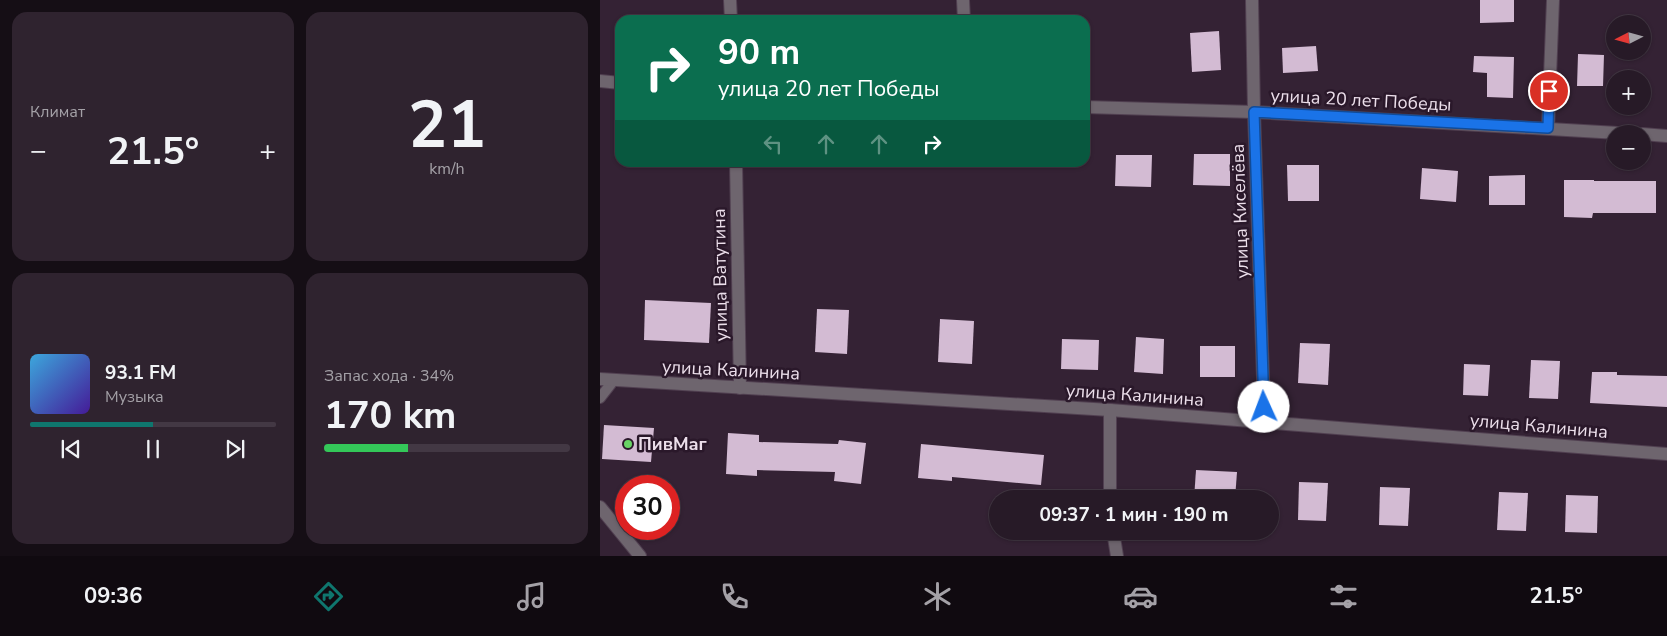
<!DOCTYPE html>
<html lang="ru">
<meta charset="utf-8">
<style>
:root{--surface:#271a27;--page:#2f232f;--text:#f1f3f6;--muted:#a4a1a7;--line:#433844;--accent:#0f766e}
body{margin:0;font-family:"Nunito Sans",sans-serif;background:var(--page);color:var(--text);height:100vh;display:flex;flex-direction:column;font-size:19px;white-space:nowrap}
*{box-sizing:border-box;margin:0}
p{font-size:16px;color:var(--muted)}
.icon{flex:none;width:28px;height:28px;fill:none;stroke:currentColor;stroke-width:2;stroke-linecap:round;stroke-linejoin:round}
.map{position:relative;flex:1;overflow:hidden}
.side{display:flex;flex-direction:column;gap:12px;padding:12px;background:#150e15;width:600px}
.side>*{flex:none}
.banner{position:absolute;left:15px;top:15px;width:475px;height:152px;border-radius:15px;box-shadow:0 1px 4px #0004,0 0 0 1px var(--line);background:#0b6e4f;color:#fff;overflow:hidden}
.needle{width:32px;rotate:264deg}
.buttons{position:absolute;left:1006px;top:15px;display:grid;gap:10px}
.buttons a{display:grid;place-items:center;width:45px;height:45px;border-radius:50%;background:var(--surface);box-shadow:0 1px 4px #0004,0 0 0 1px var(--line);font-size:25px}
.speed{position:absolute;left:15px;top:475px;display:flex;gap:10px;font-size:25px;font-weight:700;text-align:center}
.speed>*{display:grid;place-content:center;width:65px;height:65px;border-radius:50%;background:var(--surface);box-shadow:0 1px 4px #0004,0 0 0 1px var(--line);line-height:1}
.speed .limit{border:8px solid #d22;background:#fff;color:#111}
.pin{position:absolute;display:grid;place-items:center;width:42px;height:42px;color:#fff;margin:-21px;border:2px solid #fff;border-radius:50%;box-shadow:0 1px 5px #0007}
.me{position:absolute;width:55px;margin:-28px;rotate:358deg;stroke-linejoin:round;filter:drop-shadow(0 0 4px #0008)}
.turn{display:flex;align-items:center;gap:18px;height:105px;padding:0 20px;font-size:22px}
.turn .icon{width:65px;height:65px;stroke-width:2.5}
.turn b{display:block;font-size:35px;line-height:42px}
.lanes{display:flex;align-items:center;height:48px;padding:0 20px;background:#0003;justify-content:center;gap:25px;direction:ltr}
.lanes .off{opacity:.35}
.big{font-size:38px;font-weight:700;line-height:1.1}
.side .widget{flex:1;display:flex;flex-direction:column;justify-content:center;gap:8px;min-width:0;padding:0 18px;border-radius:15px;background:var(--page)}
.side .dial{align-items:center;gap:0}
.dial b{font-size:65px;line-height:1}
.song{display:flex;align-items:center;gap:15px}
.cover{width:60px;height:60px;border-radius:8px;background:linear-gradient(135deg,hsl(200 70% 55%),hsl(260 70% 35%))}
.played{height:5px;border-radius:2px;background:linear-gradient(90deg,var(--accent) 50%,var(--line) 50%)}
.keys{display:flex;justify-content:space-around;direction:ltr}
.heat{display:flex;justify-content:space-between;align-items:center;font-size:28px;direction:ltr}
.charge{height:8px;border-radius:4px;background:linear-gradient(90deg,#34c759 34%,var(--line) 0)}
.side .tiles{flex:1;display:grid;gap:12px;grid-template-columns:repeat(2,1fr)}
.trip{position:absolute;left:389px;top:490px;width:290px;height:50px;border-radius:25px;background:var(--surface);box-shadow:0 1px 4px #0004,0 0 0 1px var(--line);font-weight:700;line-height:50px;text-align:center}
.tabs{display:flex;height:80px;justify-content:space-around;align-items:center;background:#100a10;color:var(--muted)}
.tabs .icon{width:35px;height:35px}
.tabs .current{color:var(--accent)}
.tabs b{font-size:22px;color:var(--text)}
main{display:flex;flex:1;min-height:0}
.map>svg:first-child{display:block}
.building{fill:#d3bbd3}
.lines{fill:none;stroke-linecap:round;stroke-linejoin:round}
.lane-casing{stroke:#514051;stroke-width:12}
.street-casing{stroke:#514051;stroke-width:14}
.lane{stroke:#6e656e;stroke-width:10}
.street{stroke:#6e656e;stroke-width:12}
.route-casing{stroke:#114b97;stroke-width:12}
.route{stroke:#1a73e8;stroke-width:9}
.poi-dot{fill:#68d465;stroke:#2a182a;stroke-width:2}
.labels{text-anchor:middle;stroke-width:5;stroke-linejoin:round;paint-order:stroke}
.street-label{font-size:18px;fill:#ecdfeb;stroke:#2a182a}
.poi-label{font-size:18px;font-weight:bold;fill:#ecdfeb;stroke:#2a182a;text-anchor:start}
</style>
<main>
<section class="side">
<div class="tiles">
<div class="widget"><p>Климат</p>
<div class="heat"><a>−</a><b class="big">21.5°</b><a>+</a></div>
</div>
<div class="widget dial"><b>21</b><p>km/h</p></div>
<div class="widget">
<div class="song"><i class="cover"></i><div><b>93.1 FM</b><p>Музыка</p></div></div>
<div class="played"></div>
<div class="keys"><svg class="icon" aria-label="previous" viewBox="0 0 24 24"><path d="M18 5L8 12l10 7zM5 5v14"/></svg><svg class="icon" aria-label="pause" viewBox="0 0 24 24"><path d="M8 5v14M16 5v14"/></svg><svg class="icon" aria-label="next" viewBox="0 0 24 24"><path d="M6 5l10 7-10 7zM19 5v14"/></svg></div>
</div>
<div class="widget"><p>Запас хода · 34%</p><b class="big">170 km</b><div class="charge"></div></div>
</div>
</section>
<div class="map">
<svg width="1067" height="556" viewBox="0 0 1067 556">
<rect width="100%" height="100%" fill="#342234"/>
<!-- building -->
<g class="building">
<path d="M880,0H914V22L880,23Z"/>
<path d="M619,31L621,70L592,72L590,33Z"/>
<path d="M716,46L718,71L683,73L682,48Z"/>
<path d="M978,54L1004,55L1003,86H977Z"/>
<path d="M874,56L914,57L913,98L887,97V73L873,72Z"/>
<path d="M594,154H630V186L593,185Z"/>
<path d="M516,155H552L551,187L515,186Z"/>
<path d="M687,165H719V201H688Z"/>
<path d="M822,168L858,171L856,202L820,199Z"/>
<path d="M925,175V205H889V176Z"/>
<path d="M964,180H994V181H1056V213H993L992,218L964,217Z"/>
<path d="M45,300L111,303L109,343L44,340Z"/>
<path d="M217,309L249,310L247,354L215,352Z"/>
<path d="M340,319L374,321L372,364L338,362Z"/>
<path d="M536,337L564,339L563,374L534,372Z"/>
<path d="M462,339L499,340L498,370L461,369Z"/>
<path d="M700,343L730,344L728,385L698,383Z"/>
<rect x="600" y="346" width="35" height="31"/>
<path d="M931,360L960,361L958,399L929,398Z"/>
<path d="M864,364L890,365L888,396L863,395Z"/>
<path d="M992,372H1017V375L1067,376V407L990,403Z"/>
<path d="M4,425L54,428L51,462L2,459Z"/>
<path d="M128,433L159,435V442L238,444L239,440L266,443L261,484L234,481L235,472L157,470V476L126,474Z"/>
<path d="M321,444L444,455L441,485L352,477V481L318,478Z"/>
<path d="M596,470L637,472L635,499H594Z"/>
<path d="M699,482L728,483L726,521L698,520Z"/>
<path d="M780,487L810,488L808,526L779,525Z"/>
<path d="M899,492L928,493L926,531L897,530Z"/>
<path d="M966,495L998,496L997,533L965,532Z"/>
</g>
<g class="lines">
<defs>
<path id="lane" d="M0,398L14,380"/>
<g id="street">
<path d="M130,0L131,20"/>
<path d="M363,0L364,20"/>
<path d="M652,0L654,112L664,407L666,421"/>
<path d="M0,81L20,83"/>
<path d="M485,107L654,112L1035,134"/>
<path d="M948,128L953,0"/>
<path d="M1042,134L1067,136"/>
<path d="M136,162L140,388"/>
<path d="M0,379L510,410L1067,454"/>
<path d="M510,410V499"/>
<path d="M0,507L40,556"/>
<path d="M513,531L517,556"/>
</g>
</defs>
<!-- lane casing -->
<use href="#lane" class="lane-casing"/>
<!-- street casing -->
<use href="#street" class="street-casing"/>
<!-- lane -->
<use href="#lane" class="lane"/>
<!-- street -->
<use href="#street" class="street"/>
</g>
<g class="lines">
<defs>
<path id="route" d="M664,407L654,112L948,128L949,91"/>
</defs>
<!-- route casing -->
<use href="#route" class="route-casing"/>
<!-- route -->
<use href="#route" class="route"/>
</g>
<!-- markers -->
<circle class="poi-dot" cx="28" cy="444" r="5"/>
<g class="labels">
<!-- street labels -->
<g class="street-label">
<text transform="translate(761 100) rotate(3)" y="6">улица 20 лет Победы</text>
<text transform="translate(640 211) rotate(-92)" y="6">улица Киселёва</text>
<text transform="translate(120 275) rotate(-91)" y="6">улица Ватутина</text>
<text transform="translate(131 370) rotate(3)" y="6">улица Калинина</text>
<text transform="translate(535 395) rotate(4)" y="6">улица Калинина</text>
<text transform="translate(939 426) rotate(5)" y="6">улица Калинина</text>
</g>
<!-- poi labels -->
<g class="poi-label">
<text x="38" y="450">ПивМаг</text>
</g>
</g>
</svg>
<div class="buttons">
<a><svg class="needle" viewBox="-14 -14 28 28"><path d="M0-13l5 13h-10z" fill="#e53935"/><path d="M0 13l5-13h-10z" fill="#a4a1a7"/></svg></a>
<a>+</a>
<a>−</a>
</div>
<div class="speed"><div class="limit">30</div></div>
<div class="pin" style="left:949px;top:91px;background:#d93025"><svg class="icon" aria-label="arrive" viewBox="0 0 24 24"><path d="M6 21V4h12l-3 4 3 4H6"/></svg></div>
<svg class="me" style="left:664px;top:407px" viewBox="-20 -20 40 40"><circle r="19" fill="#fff"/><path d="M0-13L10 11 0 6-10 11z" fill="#1a73e8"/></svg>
<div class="trip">09:37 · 1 мин · 190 m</div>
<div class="banner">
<div class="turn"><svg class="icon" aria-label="right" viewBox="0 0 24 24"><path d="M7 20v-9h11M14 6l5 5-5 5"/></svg><div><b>90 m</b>улица 20 лет Победы</div></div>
<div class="lanes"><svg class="icon off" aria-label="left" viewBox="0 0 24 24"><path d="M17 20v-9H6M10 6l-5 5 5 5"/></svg><svg class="icon off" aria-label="ahead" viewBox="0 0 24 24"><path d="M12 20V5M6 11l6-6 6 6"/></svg><svg class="icon off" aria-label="ahead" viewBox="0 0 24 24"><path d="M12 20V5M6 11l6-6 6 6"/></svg><svg class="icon" aria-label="right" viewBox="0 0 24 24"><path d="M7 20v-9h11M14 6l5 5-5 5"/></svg></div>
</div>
</div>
</main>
<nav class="tabs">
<b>09:36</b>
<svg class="icon current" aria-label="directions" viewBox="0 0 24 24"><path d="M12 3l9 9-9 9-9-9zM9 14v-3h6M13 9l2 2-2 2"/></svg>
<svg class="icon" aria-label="music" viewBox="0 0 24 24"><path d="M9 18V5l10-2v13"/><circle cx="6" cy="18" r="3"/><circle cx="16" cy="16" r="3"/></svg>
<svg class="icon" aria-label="phone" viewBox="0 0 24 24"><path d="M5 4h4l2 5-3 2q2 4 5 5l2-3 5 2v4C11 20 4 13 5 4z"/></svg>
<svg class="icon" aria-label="climate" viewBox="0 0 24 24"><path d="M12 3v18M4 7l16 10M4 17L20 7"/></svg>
<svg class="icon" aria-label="car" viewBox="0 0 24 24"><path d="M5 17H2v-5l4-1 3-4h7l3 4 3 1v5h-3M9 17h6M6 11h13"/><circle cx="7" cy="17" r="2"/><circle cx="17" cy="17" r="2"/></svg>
<svg class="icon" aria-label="filters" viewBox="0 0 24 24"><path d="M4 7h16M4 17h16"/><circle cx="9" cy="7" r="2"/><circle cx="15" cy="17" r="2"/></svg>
<b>21.5°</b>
</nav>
